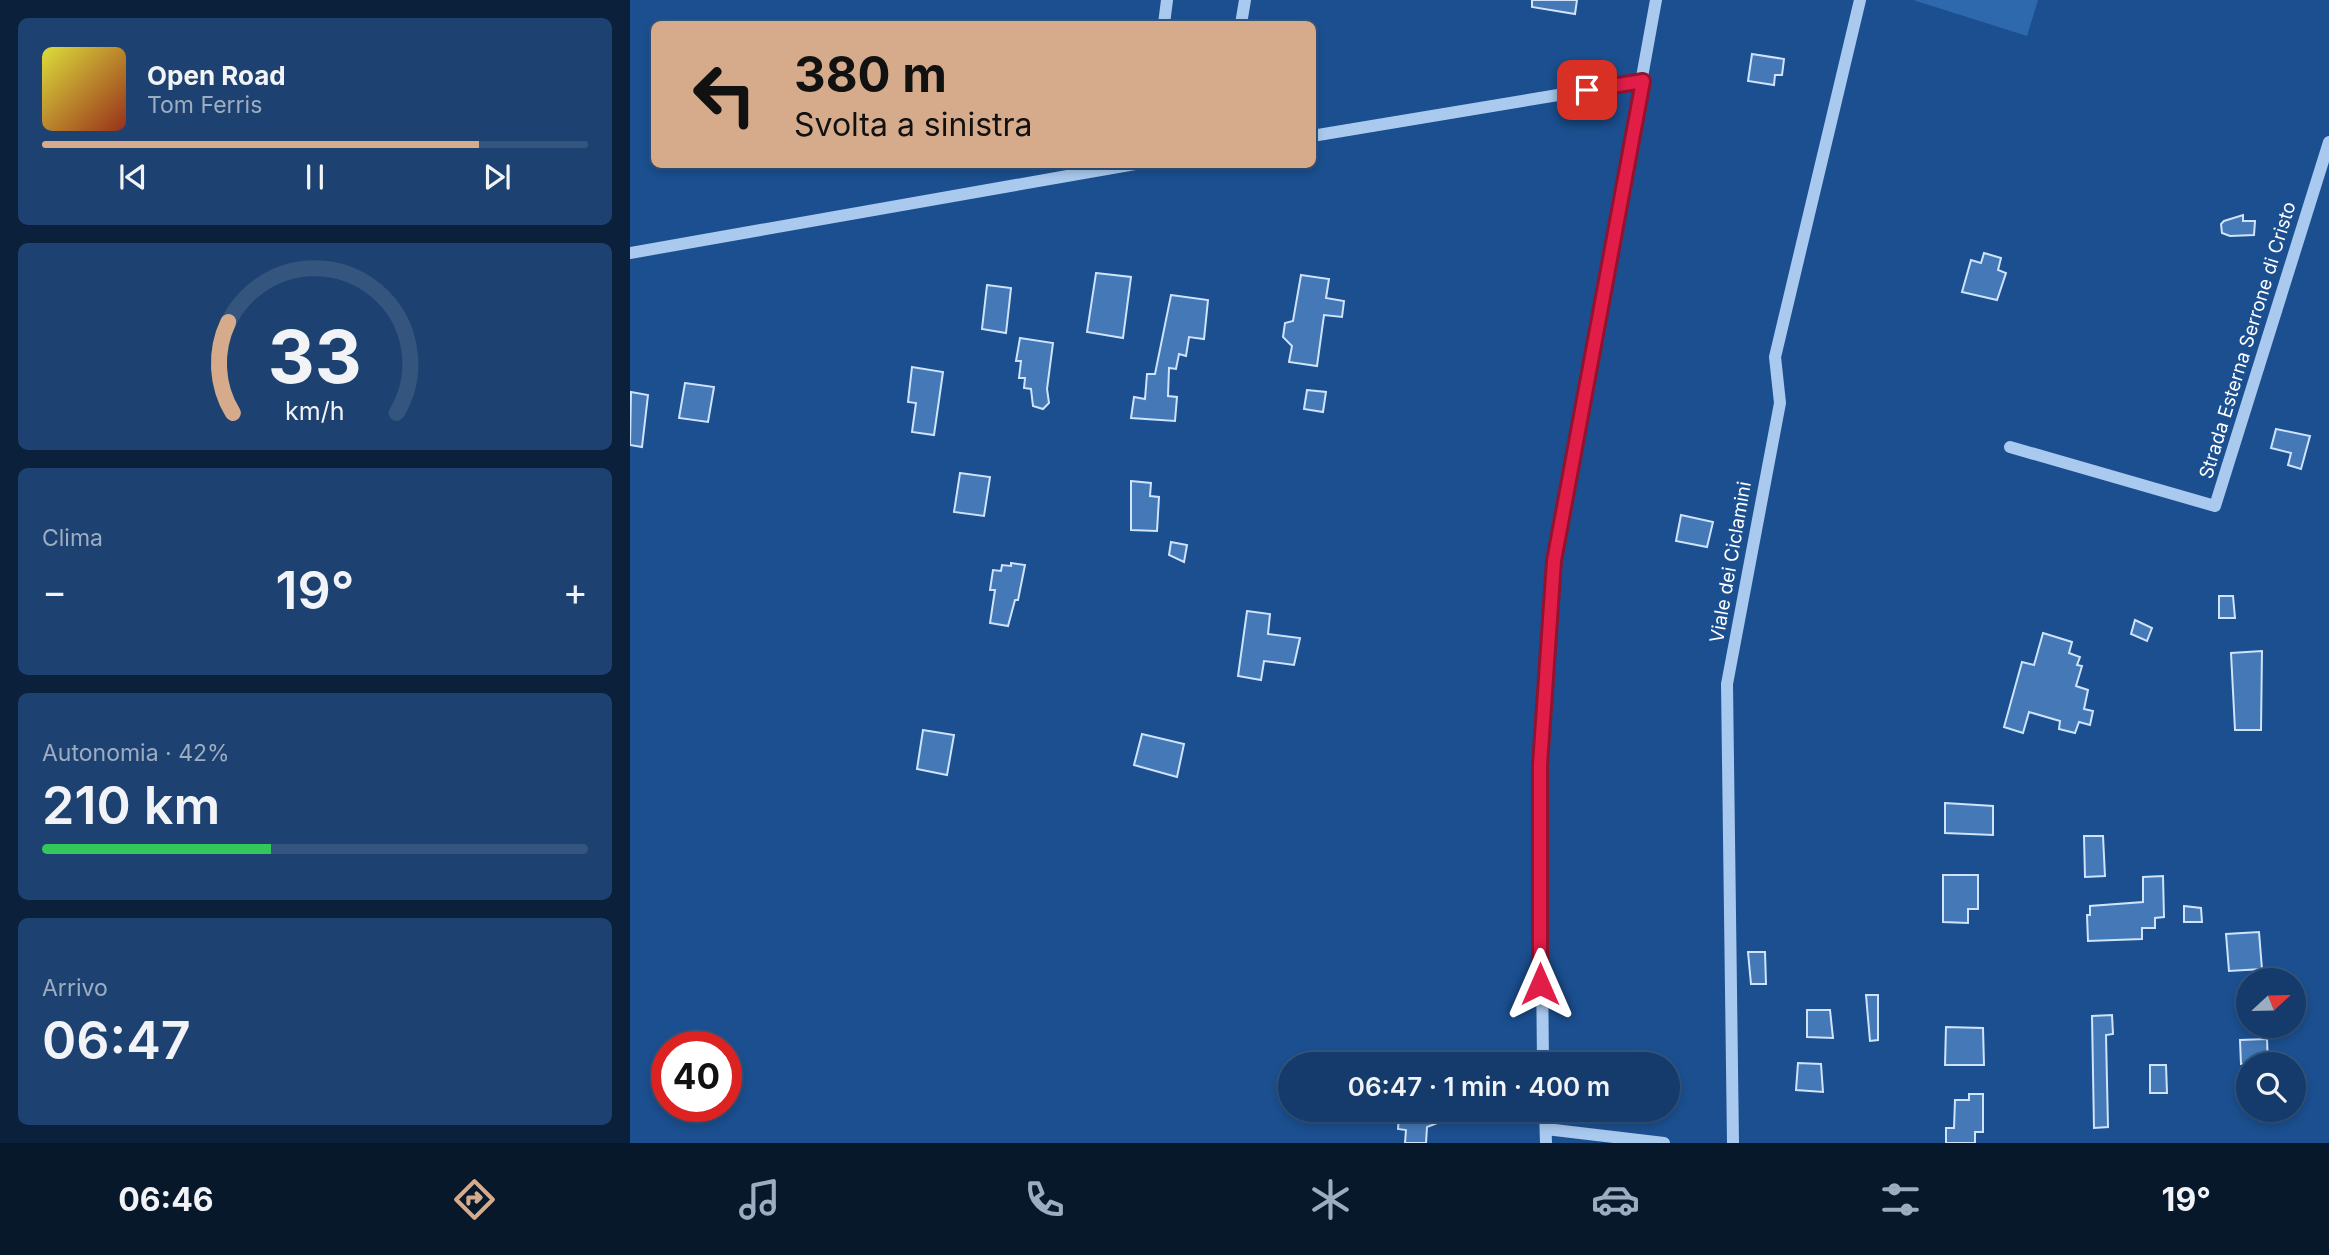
<!DOCTYPE html>
<html lang="it">
<meta charset="utf-8">
<style>
:root{--surface:#143b6b;--page:#1d4271;--text:#f1f3f6;--muted:#9dadc1;--line:#33557e;--accent:#d6ab8b}
body{margin:0;font-family:Inter,sans-serif;background:var(--page);color:var(--text);height:100vh;display:flex;flex-direction:column;font-size:26px;white-space:nowrap}
*{box-sizing:border-box;margin:0}
p{font-size:23px;color:var(--muted)}
.icon{flex:none;width:38px;height:38px;fill:none;stroke:currentColor;stroke-width:2;stroke-linecap:round;stroke-linejoin:round}
.map{position:relative;flex:1;overflow:hidden}
.details{display:flex;flex-direction:column;gap:18px;padding:18px;background:#0b203b;width:630px}
.details>*{flex:none}
.banner{position:absolute;left:21px;top:21px;width:665px;height:147px;border-radius:10px;box-shadow:0 4px 10px #0003,0 0 0 2px var(--line);background:#d6ab8b;color:#111;overflow:hidden}
.needle{width:46px;rotate:68deg}
.tools{position:absolute;left:1606px;top:968px;display:grid;gap:14px}
.tools a{display:grid;place-items:center;width:70px;height:70px;border-radius:50%;background:var(--surface);box-shadow:0 4px 10px #0003,0 0 0 2px var(--line);font-size:35px}
.speed{position:absolute;left:21px;top:1031px;display:flex;gap:14px;font-size:35px;font-weight:700;text-align:center}
.speed>*{display:grid;place-content:center;width:91px;height:91px;border-radius:50%;background:var(--surface);box-shadow:0 4px 10px #0003,0 0 0 2px var(--line);line-height:1}
.speed .limit{border:10px solid #d22;background:#fff;color:#111}
.pin{position:absolute;display:grid;place-items:center;width:60px;height:60px;color:#fff;margin:-30px;border-radius:14px;box-shadow:0 4px 10px #0006}
.me{position:absolute;width:77px;margin:-38px;rotate:0deg;stroke-linejoin:round;filter:drop-shadow(0 0 5px #0008)}
.turn{display:flex;align-items:center;gap:24px;height:147px;padding:0 28px;font-size:32px}
.turn .icon{width:91px;height:91px;stroke-width:2.5}
.turn b{display:block;font-size:49px;line-height:60px}
.big{font-size:52px;font-weight:600;line-height:1.1}
.details .tile{flex:1;display:flex;flex-direction:column;justify-content:center;gap:10px;min-width:0;padding:0 24px;border-radius:10px;background:var(--page)}
.details .dial{align-items:center;gap:0}
.dial svg{height:182px;overflow:visible;fill:none;stroke:var(--line);stroke-width:7;stroke-linecap:round;text-anchor:middle}
.dial text{fill:var(--text);stroke:none}
.song{display:flex;align-items:center;gap:21px}
.cover{width:84px;height:84px;border-radius:10px;background:linear-gradient(135deg,hsl(60 70% 55%),hsl(10 70% 35%))}
.played{height:7px;border-radius:4px;background:linear-gradient(90deg,var(--accent) 80%,var(--line) 80%)}
.keys{display:flex;justify-content:space-around;direction:ltr}
.heat{display:flex;justify-content:space-between;align-items:center;font-size:38px;direction:ltr}
.charge{height:10px;border-radius:5px;background:linear-gradient(90deg,#34c759 42%,var(--line) 0)}
.trip{position:absolute;left:648px;top:1052px;width:402px;height:70px;border-radius:35px;background:var(--surface);box-shadow:0 4px 10px #0003,0 0 0 2px var(--line);font-weight:600;line-height:70px;text-align:center}
.tabs{display:flex;height:112px;justify-content:space-around;align-items:center;background:#08182b;color:var(--muted)}
.tabs .icon{width:49px;height:49px}
.tabs .current{color:var(--accent)}
.tabs b{font-size:32px;color:var(--text)}
main{display:flex;flex:1;min-height:0}
.map>svg:first-child{display:block}
.green{fill:#2e69ad}
.building{fill:#4478b7;stroke:#cfe3fa;stroke-width:2}
.lines{fill:none;stroke-linecap:round;stroke-linejoin:round}
.minor{stroke:#a9c9ee;stroke-width:12}
.route-casing{stroke:#92132f;stroke-width:18}
.route{stroke:#e11d48;stroke-width:12}
.labels{text-anchor:middle;stroke-width:6;stroke-linejoin:round;paint-order:stroke}
.street-label{font-size:19px;fill:#fff;stroke:#1b4f8f}
</style>
<main>
<section class="details">
<div class="tile">
<div class="song"><i class="cover"></i><div><b>Open Road</b><p>Tom Ferris</p></div></div>
<div class="played"></div>
<div class="keys"><svg class="icon" aria-label="previous" viewBox="0 0 24 24"><path d="M18 5L8 12l10 7zM5 5v14"/></svg><svg class="icon" aria-label="pause" viewBox="0 0 24 24"><path d="M8 5v14M16 5v14"/></svg><svg class="icon" aria-label="next" viewBox="0 0 24 24"><path d="M6 5l10 7-10 7zM19 5v14"/></svg></div>
</div>
<div class="tile dial"><svg viewBox="0 0 100 80">
<path d="M14 69A42 42 0 1 1 86 69"/>
<path d="M14 69A42 42 0 0 1 12 29" stroke="#d6ab8b"/>
<text x="50" y="56" font-size="32" font-weight="700">33</text>
<text x="50" y="72" font-size="11">km/h</text>
</svg></div>
<div class="tile"><p>Clima</p>
<div class="heat"><a>−</a><b class="big">19°</b><a>+</a></div>
</div>
<div class="tile"><p>Autonomia · 42%</p><b class="big">210 km</b><div class="charge"></div></div>
<div class="tile"><p>Arrivo</p><b class="big">06:47</b></div>
</section>
<div class="map">
<svg width="1699" height="1143" viewBox="0 0 1699 1143">
<rect width="100%" height="100%" fill="#1b4f8f"/>
<!-- green -->
<path class="green" d="M1283,0H1408L1397,36Z"/>
<!-- building -->
<g class="building">
<path d="M902,0H947L945,14L902,7Z"/>
<path d="M1122,54L1154,59L1152,75H1145L1144,85L1118,81Z"/>
<path d="M1613,215V221H1625L1624,235L1600,236L1592,233L1591,224L1594,221Z"/>
<path d="M1354,253L1371,258L1368,270L1376,273L1367,300L1332,292L1341,260L1351,263Z"/>
<path d="M466,273L501,277L493,338L457,332Z"/>
<path d="M671,275L699,279L696,298L714,301L712,317L694,315L687,366L659,362L662,346L653,337L655,323L663,321Z"/>
<path d="M357,285L381,288L376,333L352,329Z"/>
<path d="M541,295L578,300L574,339L559,337L556,356L549,354L546,369L539,368L538,396L547,397L545,421L501,418L504,397L515,399L517,374H525Z"/>
<path d="M390,338L423,343L417,389L419,403L413,409L403,406L401,389L394,388L395,378H389L391,361H386Z"/>
<path d="M282,367L313,372L304,435L282,432L286,403L278,402Z"/>
<path d="M55,383L84,387L78,422L49,418Z"/>
<path d="M677,390L696,392L693,412L674,409Z"/>
<path d="M1,392L18,395L12,447L0,445Z"/>
<path d="M1646,429L1680,436L1671,469L1658,465L1661,453L1641,448Z"/>
<path d="M330,473L360,477L354,516L324,512Z"/>
<path d="M501,481L521,483L520,496L529,497L527,531L501,530Z"/>
<path d="M1051,515L1083,522L1077,547L1046,541Z"/>
<path d="M541,542L557,545L554,562L539,555Z"/>
<path d="M381,563L395,565L388,600H385L378,626L360,623L365,590H360L363,570L371,571L372,565L381,566Z"/>
<path d="M1589,596H1603L1605,618H1589Z"/>
<path d="M617,611L640,614L638,634L670,638L664,665L634,661L631,680L608,676Z"/>
<path d="M1505,620L1522,628L1517,641L1501,634Z"/>
<path d="M1413,633L1442,642L1439,653L1450,657L1447,665L1452,666L1446,686L1458,690L1454,709L1463,711L1460,725L1449,722L1445,733L1429,729L1430,721L1399,712L1393,733L1374,727L1392,662L1404,665Z"/>
<path d="M1632,651L1631,730H1605L1601,653Z"/>
<path d="M293,730L324,735L317,775L287,769Z"/>
<path d="M512,734L554,744L547,777L504,765Z"/>
<path d="M1315,803L1363,806V835L1315,833Z"/>
<path d="M1454,836H1473L1475,876L1455,877Z"/>
<path d="M1313,875H1348V909H1338V923L1313,922Z"/>
<path d="M1533,876L1534,917L1525,918V928H1512V939L1458,941L1457,915H1460V906L1513,902V877Z"/>
<path d="M1554,906L1571,908L1572,922H1554Z"/>
<path d="M1629,932L1632,969L1599,971L1596,934Z"/>
<path d="M1118,952H1135L1136,984H1121Z"/>
<path d="M1236,995H1248V1040L1240,1041Z"/>
<path d="M1177,1010H1200L1203,1038L1177,1037Z"/>
<path d="M1482,1015L1483,1034L1476,1035L1478,1127L1464,1128L1462,1016Z"/>
<path d="M1316,1027L1353,1028L1354,1065H1315Z"/>
<path d="M1637,1039L1638,1064H1611L1610,1040Z"/>
<path d="M1168,1063L1191,1064L1193,1092L1166,1090Z"/>
<path d="M1520,1065H1536L1537,1093H1520Z"/>
<path d="M1339,1094H1353V1132H1345V1143H1316V1128H1324L1325,1100H1339Z"/>
<path d="M769,1116H800L818,1119L797,1127L796,1143H775L776,1130L768,1129Z"/>
</g>
<g class="lines">
<!-- minor -->
<g class="minor">
<path d="M534,24L537,0"/>
<path d="M611,24L615,0"/>
<path d="M682,136L1012,81"/>
<path d="M0,253L505,164"/>
<path d="M1380,447L1585,506L1699,142"/>
<path d="M913,1064L910,765L924,561L1026,0"/>
<path d="M915,1110L916,1143"/>
<path d="M916,1129L1034,1143"/>
<path d="M1103,1143L1097,684L1150,403L1145,357L1230,0"/>
</g>
</g>
<g class="lines">
<defs>
<path id="route" d="M910,984V765L924,561L1013,81L957,90"/>
</defs>
<!-- route casing -->
<use href="#route" class="route-casing"/>
<!-- route -->
<use href="#route" class="route"/>
</g>
<g class="labels">
<!-- street labels -->
<g class="street-label">
<text transform="translate(1617 340) rotate(-73)" y="7">Strada Esterna Serrone di Cristo</text>
<text transform="translate(1100 562) rotate(-80)" y="7">Viale dei Ciclamini</text>
</g>
</g>
</svg>
<div class="tools">
<a><svg class="needle" viewBox="-14 -14 28 28"><path d="M0-13l5 13h-10z" fill="#e53935"/><path d="M0 13l5-13h-10z" fill="#9dadc1"/></svg></a>
<a><svg class="icon" aria-label="search" viewBox="0 0 24 24"><circle cx="10" cy="10" r="6"/><path d="M15 15l6 6"/></svg></a>
</div>
<div class="speed"><div class="limit">40</div></div>
<div class="pin" style="left:957px;top:90px;background:#d93025"><svg class="icon" aria-label="arrive" viewBox="0 0 24 24"><path d="M6 21V4h12l-3 4 3 4H6"/></svg></div>
<svg class="me" style="left:910px;top:984px" viewBox="-20 -20 40 40"><path d="M0-17L14 15 0 8-14 15z" fill="#e11d48" stroke="#fff" stroke-width="4"/></svg>
<div class="trip">06:47 · 1 min · 400 m</div>
<div class="banner">
<div class="turn"><svg class="icon" aria-label="left" viewBox="0 0 24 24"><path d="M17 20v-9H6M10 6l-5 5 5 5"/></svg><div><b>380 m</b>Svolta a sinistra</div></div>
</div>
</div>
</main>
<nav class="tabs">
<b>06:46</b>
<svg class="icon current" aria-label="directions" viewBox="0 0 24 24"><path d="M12 3l9 9-9 9-9-9zM9 14v-3h6M13 9l2 2-2 2"/></svg>
<svg class="icon" aria-label="music" viewBox="0 0 24 24"><path d="M9 18V5l10-2v13"/><circle cx="6" cy="18" r="3"/><circle cx="16" cy="16" r="3"/></svg>
<svg class="icon" aria-label="phone" viewBox="0 0 24 24"><path d="M5 4h4l2 5-3 2q2 4 5 5l2-3 5 2v4C11 20 4 13 5 4z"/></svg>
<svg class="icon" aria-label="climate" viewBox="0 0 24 24"><path d="M12 3v18M4 7l16 10M4 17L20 7"/></svg>
<svg class="icon" aria-label="car" viewBox="0 0 24 24"><path d="M5 17H2v-5l4-1 3-4h7l3 4 3 1v5h-3M9 17h6M6 11h13"/><circle cx="7" cy="17" r="2"/><circle cx="17" cy="17" r="2"/></svg>
<svg class="icon" aria-label="filters" viewBox="0 0 24 24"><path d="M4 7h16M4 17h16"/><circle cx="9" cy="7" r="2"/><circle cx="15" cy="17" r="2"/></svg>
<b>19°</b>
</nav>
